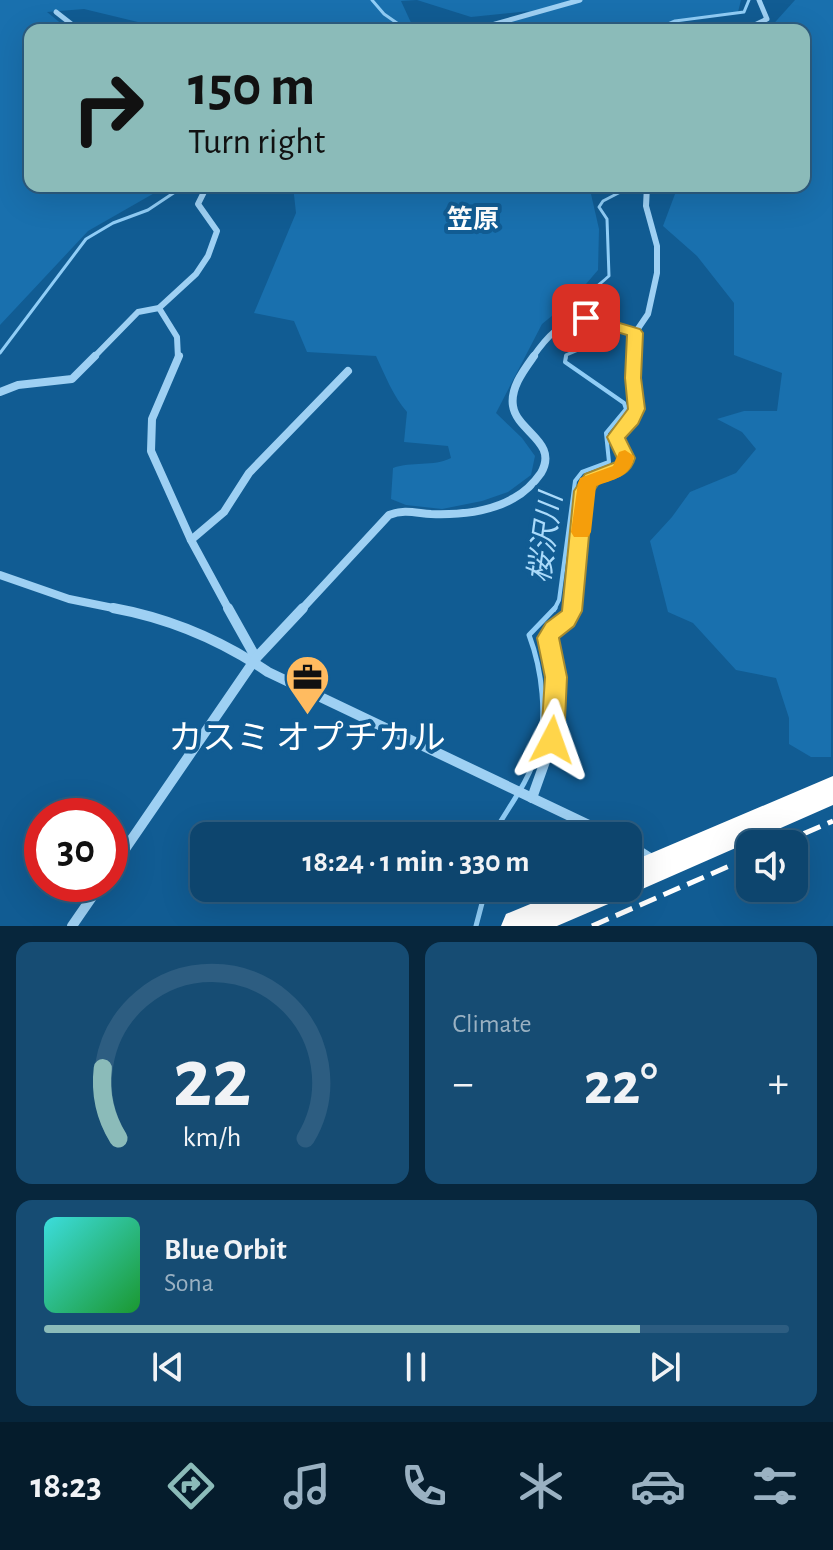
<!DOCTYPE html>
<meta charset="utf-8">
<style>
:root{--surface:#0d456e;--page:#164c73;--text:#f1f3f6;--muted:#9ab1c2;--line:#2d5d81;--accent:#8bbbb9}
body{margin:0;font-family:"Alegreya Sans","Noto Sans JP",sans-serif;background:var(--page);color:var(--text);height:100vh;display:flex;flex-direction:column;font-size:30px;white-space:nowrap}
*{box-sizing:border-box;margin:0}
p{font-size:26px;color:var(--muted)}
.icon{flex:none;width:44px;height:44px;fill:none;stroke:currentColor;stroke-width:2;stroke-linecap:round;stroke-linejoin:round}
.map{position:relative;height:926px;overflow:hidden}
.details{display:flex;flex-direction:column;gap:16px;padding:16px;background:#07263c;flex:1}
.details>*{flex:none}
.guide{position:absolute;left:24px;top:24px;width:786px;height:168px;border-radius:16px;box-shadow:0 8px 32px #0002,0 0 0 2px var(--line);background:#8bbbb9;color:#111;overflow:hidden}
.fabs{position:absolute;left:736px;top:830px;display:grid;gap:16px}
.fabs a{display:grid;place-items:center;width:72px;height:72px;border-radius:16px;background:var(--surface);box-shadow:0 8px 32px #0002,0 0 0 2px var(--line);font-size:40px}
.speed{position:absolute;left:24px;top:798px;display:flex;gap:16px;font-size:40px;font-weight:700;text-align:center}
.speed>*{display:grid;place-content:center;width:104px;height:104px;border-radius:50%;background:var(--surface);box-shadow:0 8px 32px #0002,0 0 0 2px var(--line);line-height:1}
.speed .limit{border:12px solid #d22;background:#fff;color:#111}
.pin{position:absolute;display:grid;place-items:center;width:68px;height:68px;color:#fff;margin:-34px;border-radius:16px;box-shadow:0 4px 12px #0006}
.me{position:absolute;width:88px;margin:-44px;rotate:4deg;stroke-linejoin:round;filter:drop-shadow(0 0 6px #0008)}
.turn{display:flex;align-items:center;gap:28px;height:168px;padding:0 32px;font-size:36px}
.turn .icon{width:104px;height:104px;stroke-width:2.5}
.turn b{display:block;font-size:56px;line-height:68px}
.big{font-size:60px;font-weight:700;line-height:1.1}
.details .widget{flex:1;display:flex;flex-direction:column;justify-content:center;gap:12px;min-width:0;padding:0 28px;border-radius:16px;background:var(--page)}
.details .dial{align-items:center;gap:0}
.dial svg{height:208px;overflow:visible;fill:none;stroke:var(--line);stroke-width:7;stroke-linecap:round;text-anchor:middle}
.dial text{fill:var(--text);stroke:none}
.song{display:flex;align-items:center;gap:24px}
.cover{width:96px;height:96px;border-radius:12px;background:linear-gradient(135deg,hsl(180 70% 55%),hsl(130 70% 35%))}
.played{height:8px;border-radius:4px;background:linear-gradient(90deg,var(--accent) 80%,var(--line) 80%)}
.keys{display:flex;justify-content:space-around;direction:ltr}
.heat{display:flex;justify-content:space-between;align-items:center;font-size:44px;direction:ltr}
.details .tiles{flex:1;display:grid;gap:16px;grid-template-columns:1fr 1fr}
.widget:last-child{grid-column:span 2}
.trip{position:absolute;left:190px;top:822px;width:452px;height:80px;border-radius:16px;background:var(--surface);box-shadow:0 8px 32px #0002,0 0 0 2px var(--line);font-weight:700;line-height:80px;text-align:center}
.tabs{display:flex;height:128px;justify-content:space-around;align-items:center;background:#051c2c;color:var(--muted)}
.tabs .icon{width:56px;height:56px}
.tabs .selected{color:var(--accent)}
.tabs b{font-size:36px;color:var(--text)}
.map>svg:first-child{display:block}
.green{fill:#1970ae}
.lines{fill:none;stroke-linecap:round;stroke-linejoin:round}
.stream-far2{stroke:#90cdf6;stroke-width:3}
.stream-far1{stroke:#90cdf6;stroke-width:4}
.stream{stroke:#90cdf6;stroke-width:5}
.street-far3{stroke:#9ed0f3;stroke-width:5}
.street-far2{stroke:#9ed0f3;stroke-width:6}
.street-far1{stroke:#9ed0f3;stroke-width:8}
.street{stroke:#9ed0f3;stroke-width:10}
.highway{fill:#fff;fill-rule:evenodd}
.rail{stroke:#fff;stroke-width:5;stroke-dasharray:18 8;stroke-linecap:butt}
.route{fill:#ffd54a;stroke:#a68a30;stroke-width:2}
.slow{fill:#f59e0b}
.labels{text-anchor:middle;stroke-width:8;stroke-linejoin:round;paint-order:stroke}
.far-quarter-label{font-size:26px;font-weight:bold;fill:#fff;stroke:#115c93}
.water-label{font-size:30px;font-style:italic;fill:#aadafa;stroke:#115c93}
.near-poi-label{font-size:34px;fill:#fff;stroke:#115c93}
</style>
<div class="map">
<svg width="833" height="926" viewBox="0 0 833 926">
<rect width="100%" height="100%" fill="#115c93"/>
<!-- green -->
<g class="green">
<path d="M0,0H741L738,12L673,23L662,30H486L529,11L471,17L417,0L401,1L413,27L411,30H171L84,9L47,12L69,30H30V186H148L158,191L88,231L0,325Z"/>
<path d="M795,0H833L831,757H811L789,744V718L776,678L736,670L693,623L668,612L650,541L672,517L690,492L736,473L756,449L742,432L717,419L744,411H777L782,373L734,355V303L697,256L663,226L678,186H804V30H768Z"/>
<path d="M293,186H612L591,194L599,229L598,270L574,298L542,324L496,413L522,438L535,456L531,475L508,492L482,501L442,509L406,505L391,499L393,468C412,461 433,467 451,458L448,446L404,442L407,412C393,396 385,375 376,356L307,352L294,321L254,313L296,213Z"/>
</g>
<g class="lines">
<!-- stream-far2 -->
<g class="stream-far2">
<path d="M372,0L384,14L407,30"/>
<path d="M654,30L675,21L744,12L749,0"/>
<path d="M0,353L86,239L113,223L148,210L184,186"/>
<path d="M566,358V355L585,347L586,343C563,308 583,299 609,276L607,219L599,207L603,201L632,186"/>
</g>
<!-- stream-far1 -->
<path class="stream-far1" d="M554,610L559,600L575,481L582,472L609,462L606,433L626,409L624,403L565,362L566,356"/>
<!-- stream -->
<g class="stream">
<path d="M492,836C507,809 528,783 537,753C548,718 542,669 529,635L555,608"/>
<path d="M476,926L486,888"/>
</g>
<!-- street-far3 -->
<g class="street-far3">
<path d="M56,12L79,30"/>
<path d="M474,30L580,0"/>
<path d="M744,30L767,19L759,0"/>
</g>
<!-- street-far2 -->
<g class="street-far2">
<path d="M159,308L177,337L178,358"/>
<path d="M93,358L138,312L159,308L196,274L208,256L217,231L198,204L207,186"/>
<path d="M532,358C566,309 584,315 635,333"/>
<path d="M634,358L635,333L648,314L657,273V246L646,206L647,186"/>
</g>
<!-- street-far1 -->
<g class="street-far1">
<path d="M179,356L152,419L151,451L191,540L229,610"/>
<path d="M0,392L18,385L72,379L95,356"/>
<path d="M191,540L224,512L249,473L348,371"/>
<path d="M0,575L69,599L123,610"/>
<path d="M301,610L389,515C404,509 416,513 431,514C459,515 490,512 514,498C525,492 534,483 541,473C559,442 517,432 513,406C510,388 524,370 534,356"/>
<path d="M572,610L584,491L592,478L617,470L626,458L616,437C647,404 632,397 634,356"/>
</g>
<!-- street -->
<g class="street">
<path d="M113,608C168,618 221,640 268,672L612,836"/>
<path d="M228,608L256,658"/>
<path d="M532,798L548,753L557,707L548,638L570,615L572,608"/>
<path d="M628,844L653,860"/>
<path d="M110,871L256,658L303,608"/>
<path d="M72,926L101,884"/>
</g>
<!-- highway -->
<path class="highway" d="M833,776V805L640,890L628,895L623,893L620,899L557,926H501L506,914L569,888H628V863Z"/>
<!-- rail -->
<g class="rail">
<path d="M780,844L833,821"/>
<path d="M592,926L750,857"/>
</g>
</g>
<!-- route -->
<path class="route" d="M586,313L640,329L643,333L641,378L645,409L638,424L625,438L635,458C630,476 615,478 599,483L593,492L582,611L574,626L559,638L567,677L564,740L561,747L552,750L544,747L541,740L545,677L537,638L546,623L562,611L574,491L585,474L616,462L617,458L607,437L628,409L625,378L627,335L580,321V315Z"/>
<!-- slow -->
<path class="slow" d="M625,450L634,456C632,477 612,480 596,486L591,532L588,537H574L571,532L578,483L580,478L613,466L619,452Z"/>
<!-- icons -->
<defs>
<symbol id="office-pin" viewBox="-11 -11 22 30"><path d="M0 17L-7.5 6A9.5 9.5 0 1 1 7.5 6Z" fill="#ffbb60" stroke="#115c93"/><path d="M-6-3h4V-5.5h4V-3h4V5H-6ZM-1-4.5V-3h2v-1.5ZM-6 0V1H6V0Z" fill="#111"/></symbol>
</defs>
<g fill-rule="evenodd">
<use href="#office-pin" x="282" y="652" width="51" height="69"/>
</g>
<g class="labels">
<!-- far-quarter labels -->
<g class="far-quarter-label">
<text x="473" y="228">笠原</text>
</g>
<!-- water labels -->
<g class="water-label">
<text transform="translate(545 538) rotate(-82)" y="10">桜沢川</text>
</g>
<!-- near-poi labels -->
<g class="near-poi-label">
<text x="307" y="749">カスミ オプチカル</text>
</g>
</g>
</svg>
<div class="fabs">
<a><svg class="icon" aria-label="sound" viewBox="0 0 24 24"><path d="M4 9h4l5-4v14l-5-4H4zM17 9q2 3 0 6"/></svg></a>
</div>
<div class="speed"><div class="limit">30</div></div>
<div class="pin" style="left:586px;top:318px;background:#d93025"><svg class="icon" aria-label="arrive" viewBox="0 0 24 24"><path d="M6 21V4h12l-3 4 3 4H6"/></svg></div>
<svg class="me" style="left:552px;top:740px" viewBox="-20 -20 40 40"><path d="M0-17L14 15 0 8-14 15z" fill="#ffd54a" stroke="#fff" stroke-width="4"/></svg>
<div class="trip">18:24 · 1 min · 330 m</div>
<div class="guide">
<div class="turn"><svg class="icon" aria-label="right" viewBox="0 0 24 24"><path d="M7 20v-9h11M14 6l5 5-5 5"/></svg><div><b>150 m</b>Turn right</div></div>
</div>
</div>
<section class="details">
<div class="tiles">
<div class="widget dial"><svg viewBox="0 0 100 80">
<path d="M14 69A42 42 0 1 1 86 69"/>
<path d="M14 69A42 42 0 0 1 8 42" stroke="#8bbbb9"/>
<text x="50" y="56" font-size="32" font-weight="700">22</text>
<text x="50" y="72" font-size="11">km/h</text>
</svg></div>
<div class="widget"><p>Climate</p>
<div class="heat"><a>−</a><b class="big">22°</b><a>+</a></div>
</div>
<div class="widget">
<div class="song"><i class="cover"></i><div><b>Blue Orbit</b><p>Sona</p></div></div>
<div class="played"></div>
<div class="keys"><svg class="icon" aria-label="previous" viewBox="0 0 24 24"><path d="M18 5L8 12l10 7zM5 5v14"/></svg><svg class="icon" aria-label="pause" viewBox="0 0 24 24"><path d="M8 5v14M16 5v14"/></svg><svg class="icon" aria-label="next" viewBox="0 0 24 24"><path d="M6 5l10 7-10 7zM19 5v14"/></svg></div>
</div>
</div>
</section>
<nav class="tabs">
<b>18:23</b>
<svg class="icon selected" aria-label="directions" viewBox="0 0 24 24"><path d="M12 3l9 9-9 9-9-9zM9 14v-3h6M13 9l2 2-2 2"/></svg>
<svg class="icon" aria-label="music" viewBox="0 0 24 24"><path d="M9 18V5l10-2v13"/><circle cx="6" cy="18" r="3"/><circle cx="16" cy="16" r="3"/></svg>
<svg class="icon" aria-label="phone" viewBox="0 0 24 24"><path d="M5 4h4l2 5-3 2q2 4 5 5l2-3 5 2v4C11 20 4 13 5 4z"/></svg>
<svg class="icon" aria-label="climate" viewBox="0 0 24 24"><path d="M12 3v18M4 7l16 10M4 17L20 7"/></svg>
<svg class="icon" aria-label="car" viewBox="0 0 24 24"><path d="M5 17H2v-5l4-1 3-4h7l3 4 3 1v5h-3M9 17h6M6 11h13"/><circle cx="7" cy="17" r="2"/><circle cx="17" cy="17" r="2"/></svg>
<svg class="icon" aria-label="filters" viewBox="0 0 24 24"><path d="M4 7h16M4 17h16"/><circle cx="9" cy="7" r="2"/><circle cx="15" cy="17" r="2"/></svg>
</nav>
